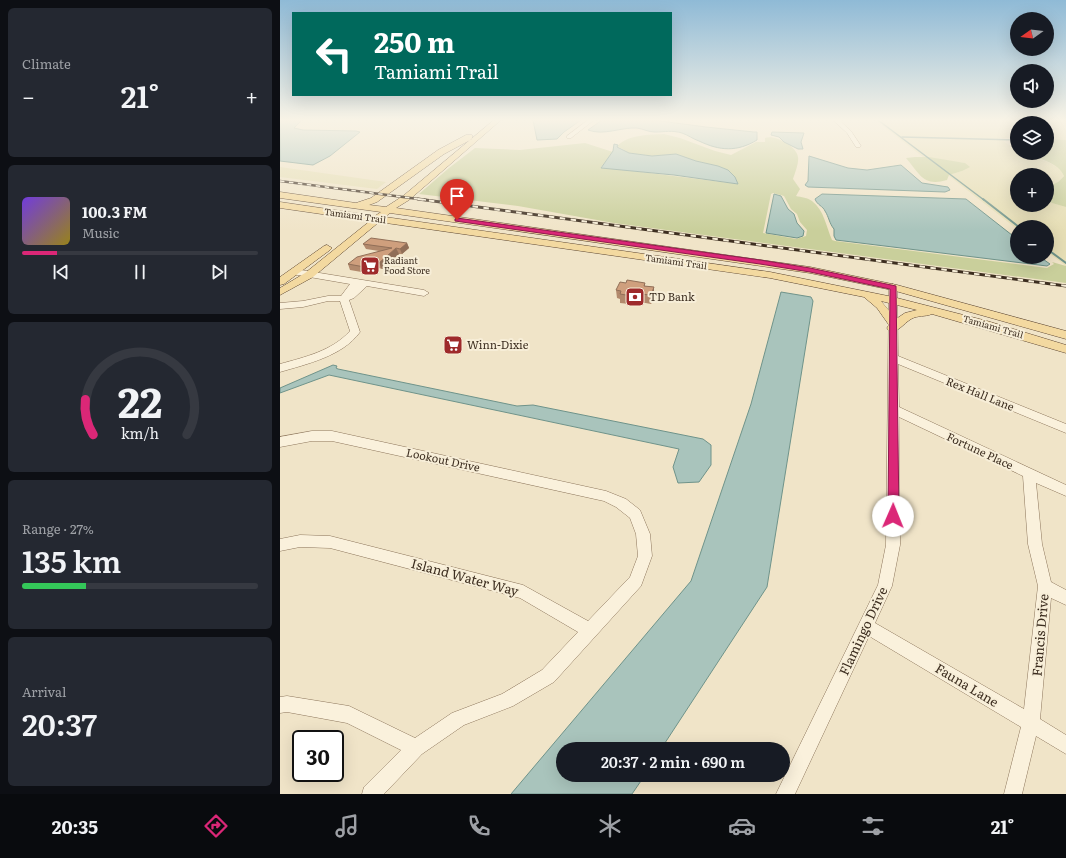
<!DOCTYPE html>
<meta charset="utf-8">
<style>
:root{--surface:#171b24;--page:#242831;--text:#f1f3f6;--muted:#9ea1a6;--line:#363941;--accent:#db2777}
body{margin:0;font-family:Literata,serif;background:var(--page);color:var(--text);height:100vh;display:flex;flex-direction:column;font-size:15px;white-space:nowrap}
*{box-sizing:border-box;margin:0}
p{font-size:13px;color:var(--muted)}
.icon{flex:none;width:22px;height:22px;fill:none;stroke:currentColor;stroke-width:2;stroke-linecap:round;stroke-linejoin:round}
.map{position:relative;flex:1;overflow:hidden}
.panel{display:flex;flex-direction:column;gap:8px;padding:8px;background:#0d0f14;width:280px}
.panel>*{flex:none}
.hud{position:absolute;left:12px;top:12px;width:380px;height:84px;border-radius:0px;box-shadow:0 4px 16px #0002;background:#00695c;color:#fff;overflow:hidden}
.needle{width:26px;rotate:256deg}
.fabs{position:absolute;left:730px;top:12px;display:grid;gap:8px}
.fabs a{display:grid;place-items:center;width:44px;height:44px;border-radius:50%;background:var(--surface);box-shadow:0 4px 16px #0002;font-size:20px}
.speed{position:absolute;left:12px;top:730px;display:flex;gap:8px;font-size:20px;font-weight:700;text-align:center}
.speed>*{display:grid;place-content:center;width:52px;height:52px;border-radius:50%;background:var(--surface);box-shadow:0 4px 16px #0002;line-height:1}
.speed .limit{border:2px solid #111;border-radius:6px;background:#fff;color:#111}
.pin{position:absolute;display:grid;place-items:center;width:34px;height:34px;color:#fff;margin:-41px -17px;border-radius:50% 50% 50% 0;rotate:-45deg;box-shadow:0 0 4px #0007}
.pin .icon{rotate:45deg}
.me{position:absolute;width:44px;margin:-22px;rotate:1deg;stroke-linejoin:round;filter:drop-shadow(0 0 3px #0008)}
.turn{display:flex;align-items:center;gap:14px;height:84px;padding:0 16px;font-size:18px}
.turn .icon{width:52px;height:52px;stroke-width:2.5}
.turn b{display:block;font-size:28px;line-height:34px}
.big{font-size:30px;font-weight:600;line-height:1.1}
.panel .widget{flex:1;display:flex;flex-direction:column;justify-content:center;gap:6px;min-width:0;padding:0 14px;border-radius:6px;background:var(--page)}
.panel .dial{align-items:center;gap:0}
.dial svg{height:104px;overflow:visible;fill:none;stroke:var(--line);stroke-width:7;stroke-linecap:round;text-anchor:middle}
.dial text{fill:var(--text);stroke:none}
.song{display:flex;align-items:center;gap:12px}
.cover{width:48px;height:48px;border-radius:6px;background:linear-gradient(135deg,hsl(260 70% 55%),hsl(50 70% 35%))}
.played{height:4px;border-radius:2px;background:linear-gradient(90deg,var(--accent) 15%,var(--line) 15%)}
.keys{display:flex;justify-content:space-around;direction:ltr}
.heat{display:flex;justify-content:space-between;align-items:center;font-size:22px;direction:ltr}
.charge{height:6px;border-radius:3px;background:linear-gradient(90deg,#34c759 27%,var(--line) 0)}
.trip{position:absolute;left:276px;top:742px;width:234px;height:40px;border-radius:20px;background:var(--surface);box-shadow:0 4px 16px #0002;font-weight:600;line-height:40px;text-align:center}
.tabs{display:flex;height:64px;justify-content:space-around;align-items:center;background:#090b0e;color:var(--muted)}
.tabs .icon{width:28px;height:28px}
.tabs .on{color:var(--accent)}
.tabs b{font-size:18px;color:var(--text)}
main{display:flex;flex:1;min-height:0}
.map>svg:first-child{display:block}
.farmland{fill:#e6deb5}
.green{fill:#c9cf9b;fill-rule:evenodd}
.water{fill:#a9c4bc;stroke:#6f938a}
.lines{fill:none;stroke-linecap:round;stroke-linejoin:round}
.stream-far1{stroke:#6f938a;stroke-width:1.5}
.stream{stroke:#6f938a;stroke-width:2}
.minor-casing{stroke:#8d765c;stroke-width:1}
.major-casing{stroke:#5b4430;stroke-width:1}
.minor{fill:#faf1dc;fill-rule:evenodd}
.major{fill:#f3d9a0;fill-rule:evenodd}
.rail-far1-casing{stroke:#3d2e20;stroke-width:2.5}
.rail-casing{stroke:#3d2e20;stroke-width:3}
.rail-far1{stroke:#f7eed8;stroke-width:1.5;stroke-dasharray:4.5;stroke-linecap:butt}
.rail{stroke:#f7eed8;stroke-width:2;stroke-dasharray:5.5;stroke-linecap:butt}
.wall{fill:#b2896c}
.shaded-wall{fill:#916f58}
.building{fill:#cf9f7d;stroke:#916f58}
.route{fill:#db2777;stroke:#8e194d}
.labels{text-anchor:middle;stroke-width:4;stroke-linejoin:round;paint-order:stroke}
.far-street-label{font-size:9px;fill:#3d2e20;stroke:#f7eed8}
.far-poi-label{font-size:9px;fill:#3d2e20;stroke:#f7eed8;text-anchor:start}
.poi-label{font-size:11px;fill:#3d2e20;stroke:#f7eed8;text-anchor:start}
.street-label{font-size:11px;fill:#3d2e20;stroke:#f7eed8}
.near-street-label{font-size:13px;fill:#3d2e20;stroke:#f7eed8}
</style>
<main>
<section class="panel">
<div class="widget"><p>Climate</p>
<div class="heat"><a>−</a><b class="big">21°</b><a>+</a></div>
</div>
<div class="widget">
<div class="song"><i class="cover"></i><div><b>100.3 FM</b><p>Music</p></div></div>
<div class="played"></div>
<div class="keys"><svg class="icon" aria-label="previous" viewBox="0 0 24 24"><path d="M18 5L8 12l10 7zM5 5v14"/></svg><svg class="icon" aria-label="pause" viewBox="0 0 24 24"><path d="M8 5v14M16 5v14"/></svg><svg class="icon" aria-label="next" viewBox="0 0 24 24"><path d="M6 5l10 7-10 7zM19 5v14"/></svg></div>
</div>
<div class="widget dial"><svg viewBox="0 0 100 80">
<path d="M14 69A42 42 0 1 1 86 69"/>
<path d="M14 69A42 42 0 0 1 8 42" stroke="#db2777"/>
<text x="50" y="56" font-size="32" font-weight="700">22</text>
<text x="50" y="72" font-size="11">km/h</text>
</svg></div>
<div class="widget"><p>Range · 27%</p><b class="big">135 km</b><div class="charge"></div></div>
<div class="widget"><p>Arrival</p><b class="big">20:37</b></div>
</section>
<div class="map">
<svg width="786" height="794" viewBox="0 0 786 794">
<rect width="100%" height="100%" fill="#f0e4c8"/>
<!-- farmland -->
<g class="farmland">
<path d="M595,120H786V140L767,139V123H737V138H718L737,150V153H744L770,163L782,170L784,175L778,182L767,187V175H737V205H767V199L772,203L786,207V266L767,252V227H737V229L669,176V175L682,171L685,163L643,157Z"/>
<path d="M0,167L106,182L97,189L0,177Z"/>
</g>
<!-- green -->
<g class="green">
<path d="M384,134L400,138L435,151L451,155L476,142H485V138C494,134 517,146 518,157C519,163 515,173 513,179L520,189L516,196C521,197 528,198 532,201C544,210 546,226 552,240L555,241L767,268L774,264L772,262L786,266V283L334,223L238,206L139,194L169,168L195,148L240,150L305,143L333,152L321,167L458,184L448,170L438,166L416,161L396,154L372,156L349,153L337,146C350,134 368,135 384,134ZM493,193L504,196L511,209L517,214L520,222L527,230L526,236L516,239L483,233L491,194Z"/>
<path d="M767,139L786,140V207L772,203L767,199V187L778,182L784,176C779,162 756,158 744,153H767Z"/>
<path d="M635,157H649L685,163L690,167L682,171L669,175L667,180C643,187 640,174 626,158Z"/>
</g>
<!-- water -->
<g class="water">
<path d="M0,120H22L14,128L23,130L76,131L80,132L50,156L33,165L0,161Z"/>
<path d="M253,120H301L284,132L277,139L257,140Z"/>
<path d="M322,120H373L426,127L474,132H477V140C457,152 440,151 419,141C413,139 408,135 402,133C392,130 385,132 375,132C368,132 364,129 357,128C341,127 324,136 308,130Z"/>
<path d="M492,132L524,133L521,142L523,149H518L504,142L499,137L491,135Z"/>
<path d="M334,144L338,145L337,147L349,153L372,156L396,154L416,161L438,166L448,170L455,177L458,184L394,175L321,168L333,151Z"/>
<path d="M529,156L568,168L587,170L621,165L642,183L668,187L670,190L665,192L528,187L525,185L528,181Z"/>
<path d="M494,194L501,196L508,209L514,214L517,223L524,231L523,236L517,238L486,233Z"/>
<path d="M542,194L686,199L737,239V257H760L770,264L767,266L556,240L554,236V229C549,223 549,217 545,211C543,206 537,205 535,199Z"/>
<path d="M501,292L531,297L533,301L487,587L381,749H283V775H365L352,794H231L411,581L471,404Z"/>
<path d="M53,365L57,366L56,368L58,369L237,406L253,405L423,439L431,445V465L419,482L398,483L393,467L399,449L49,375L0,393V388Z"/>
</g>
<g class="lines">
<!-- stream-far1 -->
<g class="stream-far1">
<path d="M598,120L704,200"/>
<path d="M622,137L737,140"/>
</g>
<!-- stream -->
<g class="stream">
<path d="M703,199L739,227"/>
<path d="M767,249L786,263"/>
</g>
<defs>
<g id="minor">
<path d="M308,120H314L291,138H287V136Z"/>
<path d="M553,120H559L571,131L581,146L580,147H576L567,133Z"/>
<path d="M15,269L144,290L149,293L144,296L87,286L74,298L69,300L80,332C63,356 27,364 0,372V364C25,357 52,351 70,331L60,301H48L23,307L0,309V303L23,301L48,296H61L70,284L12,274L11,272Z"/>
<path d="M613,284L617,287L618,356L786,424V433L618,364L619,407L786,485V496L756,483L762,544L771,582L786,590V605L771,598L760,719L786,735V754L756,736L742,794H724L741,727L589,636L515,794H496L598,585L606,545L609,287ZM619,417L743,476L748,544L758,586L744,709L595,623L612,586L620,545Z"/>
<path d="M32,431H52L326,491L346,499L360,510L370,534L372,556L361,586L274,682L233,706L184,725L142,754L104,794H82L84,787L121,750L67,723L7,712L0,713V697L7,696L69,706L135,738L172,713L222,694L262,670L298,632L240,598L50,548L20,547L0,551V539L20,535L50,536L243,585L308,621L350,577L358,556L356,534L350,518L336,507L324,501L52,441H32L0,447V437Z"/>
</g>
<g id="major">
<path d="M214,120H221L129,200L116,208L530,267L617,285L786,331V339L612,290L530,273L110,213L105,217L490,272L613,297L707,321L786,345V353L652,314C645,317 638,315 631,319C623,324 618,333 609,331L607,328L609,325L597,308L584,297L490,278L99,222L33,277L0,295V288L25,273L90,221L0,208V202L95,216L101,212L0,198V192L76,203L91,198L158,150L186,135H192V139L164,154L97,202L89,205L106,207L123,196ZM601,301L637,310L625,313L616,319Z"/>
<path d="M47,245L52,248L50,250L4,284L0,285V277L44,246Z"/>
</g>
</defs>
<!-- minor casing -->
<use href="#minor" class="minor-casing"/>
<!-- major casing -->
<use href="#major" class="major-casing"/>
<!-- minor -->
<use href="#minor" class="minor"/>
<!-- major -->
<use href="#major" class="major"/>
<defs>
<path id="rail-far1" d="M0,181L146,200"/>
<path id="rail" d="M138,199L786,286"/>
</defs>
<!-- rail-far1 casing -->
<use href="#rail-far1" class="rail-far1-casing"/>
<!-- rail casing -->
<use href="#rail" class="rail-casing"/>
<!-- rail-far1 -->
<use href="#rail-far1" class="rail-far1"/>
<!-- rail -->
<use href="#rail" class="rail"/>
</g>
<!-- wall -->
<g class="wall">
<path d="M127,243L129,248L122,254H119L102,269L99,268L93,274L70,270L68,264L99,251L86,249L83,244Z"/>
<path d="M365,283V286L374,287V295L371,304L360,302L359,305L340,303V299L337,298L336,290Z"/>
</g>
<!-- shaded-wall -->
<g class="shaded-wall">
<path d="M127,243L129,248L122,254L120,249Z"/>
<path d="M116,248L119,254L102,269L99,263Z"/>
<path d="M96,263L99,268L93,274L90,268Z"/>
<path d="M374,287V295L371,304V295Z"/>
<path d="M359,294L360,302L359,305L358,297Z"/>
</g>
<!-- building -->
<g class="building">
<path d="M91,238L127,243L120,249L116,248L99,263H96L90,268L68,264L77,257L112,248L83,244Z"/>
<path d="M347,280L365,283L364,286L374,287L371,295L359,294L358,297L340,294L341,291L336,290L340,282L346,283Z"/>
</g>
<!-- sky -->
<linearGradient id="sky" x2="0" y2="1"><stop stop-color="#8fbad6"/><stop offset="0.52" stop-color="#f8f3e6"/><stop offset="1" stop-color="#f8f3e6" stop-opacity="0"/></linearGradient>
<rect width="786" height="231" fill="url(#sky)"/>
<!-- route -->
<path class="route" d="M177,218L480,260L530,268L616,286L619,516L617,520L613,521L609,520L608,516L610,289L530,272L480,264L175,221V219Z"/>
<!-- icons -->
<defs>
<symbol id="supermarket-square" viewBox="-11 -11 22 22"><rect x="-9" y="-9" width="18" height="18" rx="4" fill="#9e2a2b" stroke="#f7eed8"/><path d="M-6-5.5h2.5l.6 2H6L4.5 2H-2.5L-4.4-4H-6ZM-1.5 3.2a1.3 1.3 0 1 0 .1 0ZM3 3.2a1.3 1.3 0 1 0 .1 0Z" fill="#fff"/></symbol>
<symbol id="bank-square" viewBox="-11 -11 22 22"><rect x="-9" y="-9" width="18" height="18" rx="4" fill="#9e2a2b" stroke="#f7eed8"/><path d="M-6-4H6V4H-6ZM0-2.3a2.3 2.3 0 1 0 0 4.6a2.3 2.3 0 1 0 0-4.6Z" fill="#fff"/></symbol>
</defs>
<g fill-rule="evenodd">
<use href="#supermarket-square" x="79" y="255" width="22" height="22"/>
<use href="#bank-square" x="344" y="286" width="22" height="22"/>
<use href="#supermarket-square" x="162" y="334" width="22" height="22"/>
</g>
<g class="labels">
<!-- far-street labels -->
<g class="far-street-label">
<text transform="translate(75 216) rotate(8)" y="3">Tamiami Trail</text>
<text transform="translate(396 262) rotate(8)" y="3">Tamiami Trail</text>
<text transform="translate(713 327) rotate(16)" y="3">Tamiami Trail</text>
</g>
<!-- far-poi labels -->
<g class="far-poi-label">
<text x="104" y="264">Radiant<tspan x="104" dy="10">Food Store</tspan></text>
</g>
<!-- poi labels -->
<g class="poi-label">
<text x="369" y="301">TD Bank</text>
<text x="187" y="349">Winn-Dixie</text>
</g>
<!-- street labels -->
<g class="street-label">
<text transform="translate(700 394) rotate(22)" y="4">Rex Hall Lane</text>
<text transform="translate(700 451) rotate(25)" y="4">Fortune Place</text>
<text transform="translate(163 460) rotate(12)" y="4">Lookout Drive</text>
</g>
<!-- near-street labels -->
<g class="near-street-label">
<text transform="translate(185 577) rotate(15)" y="5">Island Water Way</text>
<text transform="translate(583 631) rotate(-65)" y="5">Flamingo Drive</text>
<text transform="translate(760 635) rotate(-85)" y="5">Francis Drive</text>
<text transform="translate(687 685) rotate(31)" y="5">Fauna Lane</text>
</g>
</g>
</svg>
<div class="fabs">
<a><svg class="needle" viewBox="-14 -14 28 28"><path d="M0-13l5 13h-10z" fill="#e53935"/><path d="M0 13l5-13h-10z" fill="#9ea1a6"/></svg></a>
<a><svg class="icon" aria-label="sound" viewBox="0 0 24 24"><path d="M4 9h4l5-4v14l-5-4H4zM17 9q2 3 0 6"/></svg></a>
<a><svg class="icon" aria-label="layers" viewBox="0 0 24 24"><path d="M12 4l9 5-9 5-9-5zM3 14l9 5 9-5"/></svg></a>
<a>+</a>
<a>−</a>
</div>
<div class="speed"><div class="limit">30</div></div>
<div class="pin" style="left:177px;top:220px;background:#d93025"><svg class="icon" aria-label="arrive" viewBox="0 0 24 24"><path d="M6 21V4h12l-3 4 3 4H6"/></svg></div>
<svg class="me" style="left:613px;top:516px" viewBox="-20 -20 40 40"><circle r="19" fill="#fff"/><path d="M0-13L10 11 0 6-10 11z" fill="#db2777"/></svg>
<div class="trip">20:37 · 2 min · 690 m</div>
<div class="hud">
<div class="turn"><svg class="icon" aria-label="left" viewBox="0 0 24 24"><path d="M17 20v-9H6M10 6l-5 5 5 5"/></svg><div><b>250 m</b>Tamiami Trail</div></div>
</div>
</div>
</main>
<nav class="tabs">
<b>20:35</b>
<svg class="icon on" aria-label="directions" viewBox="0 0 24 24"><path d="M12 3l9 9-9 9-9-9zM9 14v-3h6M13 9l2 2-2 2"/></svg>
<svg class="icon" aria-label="music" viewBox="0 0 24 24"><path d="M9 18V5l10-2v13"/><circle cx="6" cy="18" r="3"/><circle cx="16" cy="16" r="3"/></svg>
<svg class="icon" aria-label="phone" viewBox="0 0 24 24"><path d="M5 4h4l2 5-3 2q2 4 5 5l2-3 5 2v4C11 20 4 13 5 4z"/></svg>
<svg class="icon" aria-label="climate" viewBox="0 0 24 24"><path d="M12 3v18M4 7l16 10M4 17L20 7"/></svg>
<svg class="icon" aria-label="car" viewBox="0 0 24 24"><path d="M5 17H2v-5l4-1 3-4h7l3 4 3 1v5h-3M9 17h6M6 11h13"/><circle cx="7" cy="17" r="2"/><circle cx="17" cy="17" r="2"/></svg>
<svg class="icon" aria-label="filters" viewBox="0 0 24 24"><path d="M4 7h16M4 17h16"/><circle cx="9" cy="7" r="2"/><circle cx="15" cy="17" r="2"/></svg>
<b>21°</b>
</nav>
